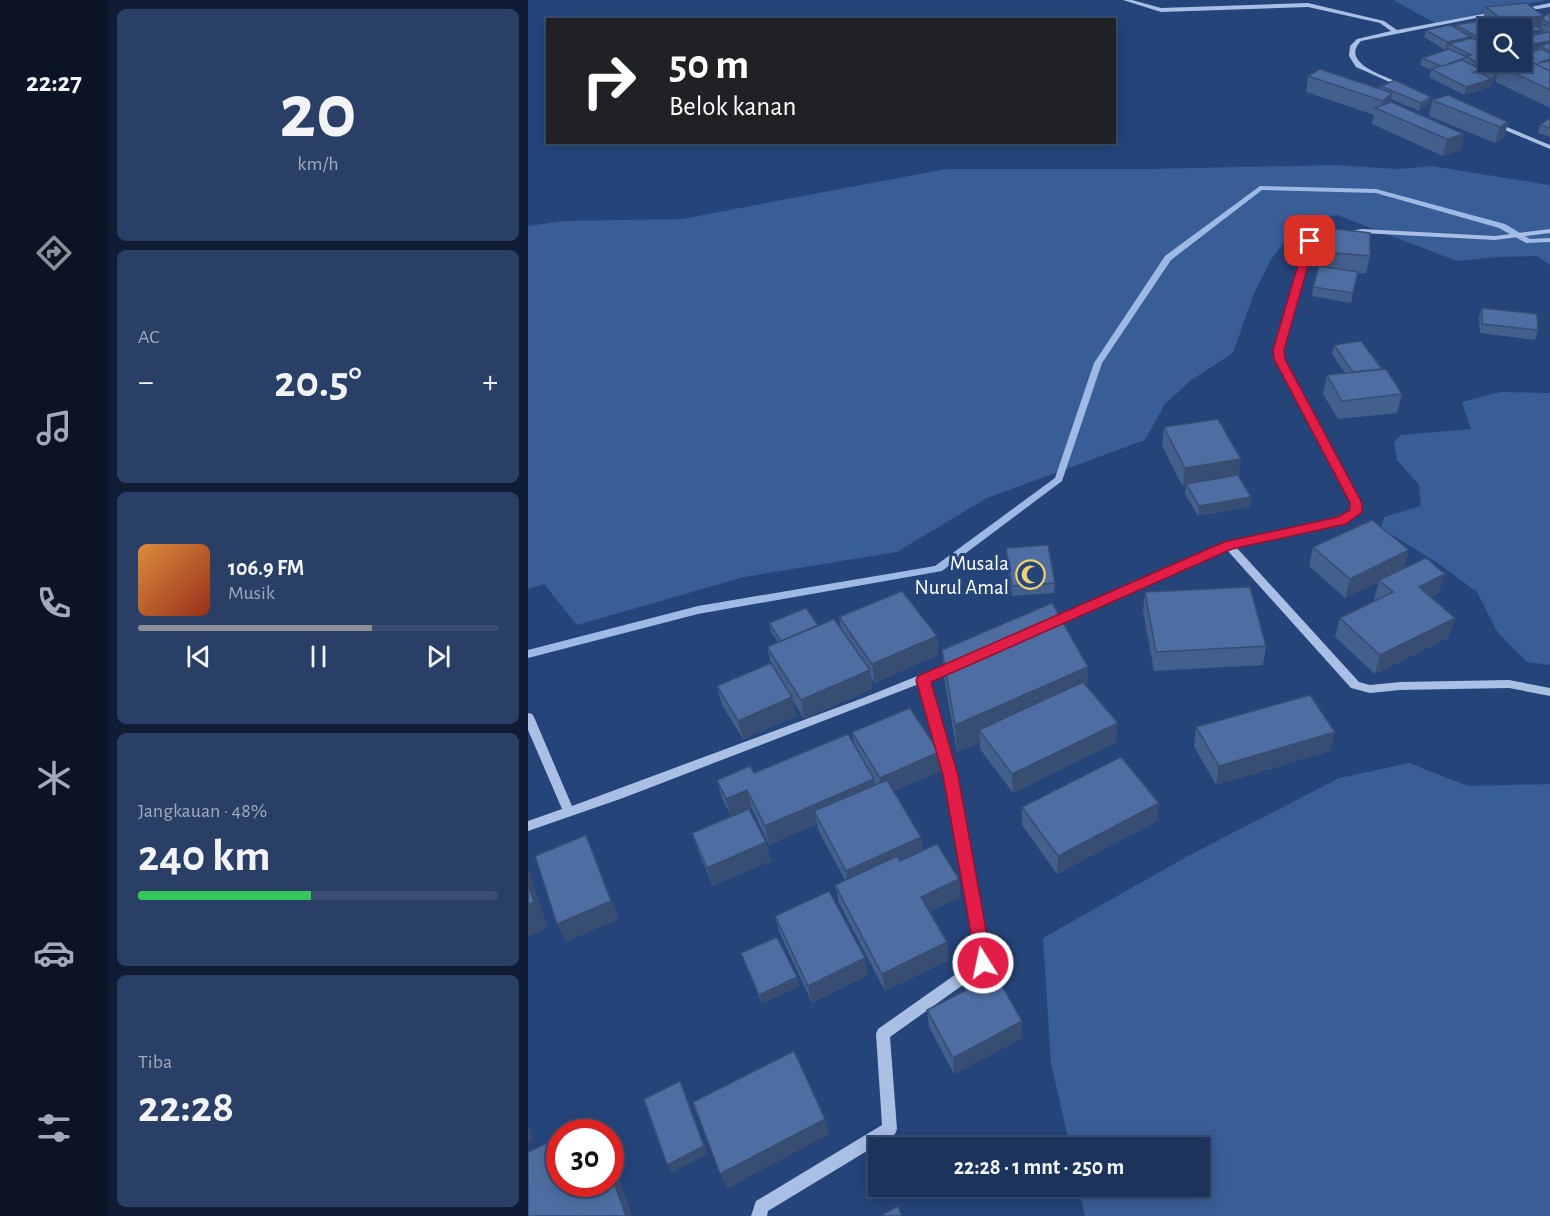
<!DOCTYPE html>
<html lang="id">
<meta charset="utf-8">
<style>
:root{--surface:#1c335c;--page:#293f65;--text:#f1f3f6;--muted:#a0aabb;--line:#3a4e72;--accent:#8c9099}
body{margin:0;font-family:"Alegreya Sans",sans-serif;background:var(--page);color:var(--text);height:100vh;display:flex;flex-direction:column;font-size:22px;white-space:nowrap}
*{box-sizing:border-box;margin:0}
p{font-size:20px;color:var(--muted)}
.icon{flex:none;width:33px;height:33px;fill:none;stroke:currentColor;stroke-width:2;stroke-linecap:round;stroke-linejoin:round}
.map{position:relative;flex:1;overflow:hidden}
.panel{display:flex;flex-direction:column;gap:9px;padding:9px;background:#0f1c33;width:420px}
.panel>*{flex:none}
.top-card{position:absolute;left:18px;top:18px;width:570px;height:126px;border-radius:0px;box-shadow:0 3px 15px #0003,0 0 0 2px var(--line);background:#202124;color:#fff;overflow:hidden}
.fabs{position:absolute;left:950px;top:18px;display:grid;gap:12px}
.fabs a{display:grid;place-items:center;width:54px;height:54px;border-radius:0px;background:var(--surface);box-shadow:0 3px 15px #0003,0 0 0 2px var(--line);font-size:30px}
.speed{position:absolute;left:18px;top:1119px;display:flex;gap:12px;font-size:30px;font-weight:700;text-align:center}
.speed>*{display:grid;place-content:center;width:78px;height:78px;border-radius:50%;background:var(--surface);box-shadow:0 3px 15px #0003,0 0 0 2px var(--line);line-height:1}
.speed .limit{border:9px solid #d22;background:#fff;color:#111}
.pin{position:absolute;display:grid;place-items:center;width:51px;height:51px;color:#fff;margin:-26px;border-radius:12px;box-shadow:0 3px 9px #0006}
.me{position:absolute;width:66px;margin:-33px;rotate:350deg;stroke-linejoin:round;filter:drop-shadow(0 0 4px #0008)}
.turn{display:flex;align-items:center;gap:21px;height:126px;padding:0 24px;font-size:27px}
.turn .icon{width:78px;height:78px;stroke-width:2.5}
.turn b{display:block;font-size:42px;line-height:51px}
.big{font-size:45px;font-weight:700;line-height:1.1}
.panel .tile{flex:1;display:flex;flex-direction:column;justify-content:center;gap:9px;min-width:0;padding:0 21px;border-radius:9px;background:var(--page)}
.panel .dial{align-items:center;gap:0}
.dial b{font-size:78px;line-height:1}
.song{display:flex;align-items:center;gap:18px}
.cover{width:72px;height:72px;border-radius:9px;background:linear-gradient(135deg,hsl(30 70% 55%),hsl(10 70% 35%))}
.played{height:6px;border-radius:3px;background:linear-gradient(90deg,var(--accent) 65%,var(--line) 65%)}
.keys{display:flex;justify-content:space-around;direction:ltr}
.heat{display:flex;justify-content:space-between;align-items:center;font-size:33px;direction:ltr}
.charge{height:9px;border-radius:4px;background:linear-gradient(90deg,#34c759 48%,var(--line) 0)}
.trip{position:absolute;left:340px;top:1137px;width:342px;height:60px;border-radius:0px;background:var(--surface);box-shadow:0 3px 15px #0003,0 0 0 2px var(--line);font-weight:700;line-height:60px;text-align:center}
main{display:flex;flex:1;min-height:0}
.menu{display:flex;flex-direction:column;width:108px;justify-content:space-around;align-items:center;background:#0b1425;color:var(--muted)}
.menu .icon{width:42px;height:42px}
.menu .selected{color:var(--accent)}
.menu b{font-size:27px;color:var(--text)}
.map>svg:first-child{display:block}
.green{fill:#395d97}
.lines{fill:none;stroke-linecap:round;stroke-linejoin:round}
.stream{fill:#9db9e4;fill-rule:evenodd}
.minor{fill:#a9bfe4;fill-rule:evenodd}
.wall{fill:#435f8c;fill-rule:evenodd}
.shaded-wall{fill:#374d72}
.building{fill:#4e6ea3;stroke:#374d72;stroke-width:1.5}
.route{fill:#e11d48;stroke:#92132f;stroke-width:1.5}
.labels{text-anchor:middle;stroke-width:6;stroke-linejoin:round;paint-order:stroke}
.poi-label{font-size:21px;fill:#fff;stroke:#25447a;text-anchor:end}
</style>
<main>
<nav class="menu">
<b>22:27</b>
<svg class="icon selected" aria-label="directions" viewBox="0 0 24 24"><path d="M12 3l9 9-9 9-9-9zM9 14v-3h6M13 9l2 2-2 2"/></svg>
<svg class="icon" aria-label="music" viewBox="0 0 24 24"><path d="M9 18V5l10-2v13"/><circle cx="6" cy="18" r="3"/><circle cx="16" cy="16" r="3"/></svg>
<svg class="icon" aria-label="phone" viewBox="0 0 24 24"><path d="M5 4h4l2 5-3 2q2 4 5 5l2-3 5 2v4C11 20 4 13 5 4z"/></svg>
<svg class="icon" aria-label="climate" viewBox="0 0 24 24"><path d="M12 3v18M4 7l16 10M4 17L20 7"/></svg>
<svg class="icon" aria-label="car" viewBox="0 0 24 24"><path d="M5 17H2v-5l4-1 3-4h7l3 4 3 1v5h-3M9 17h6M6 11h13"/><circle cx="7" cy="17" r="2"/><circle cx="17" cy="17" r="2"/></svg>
<svg class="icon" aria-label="filters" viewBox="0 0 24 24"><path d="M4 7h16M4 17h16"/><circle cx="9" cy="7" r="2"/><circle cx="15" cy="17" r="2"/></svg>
</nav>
<section class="panel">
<div class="tile dial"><b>20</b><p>km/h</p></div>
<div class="tile"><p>AC</p>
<div class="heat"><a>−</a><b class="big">20.5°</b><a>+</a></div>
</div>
<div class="tile">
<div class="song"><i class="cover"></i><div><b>106.9 FM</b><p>Musik</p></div></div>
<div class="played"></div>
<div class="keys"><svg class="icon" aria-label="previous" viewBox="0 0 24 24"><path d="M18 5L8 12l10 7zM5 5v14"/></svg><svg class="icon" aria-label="pause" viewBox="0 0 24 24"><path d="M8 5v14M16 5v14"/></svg><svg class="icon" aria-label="next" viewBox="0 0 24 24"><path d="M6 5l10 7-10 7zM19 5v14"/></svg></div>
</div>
<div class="tile"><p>Jangkauan · 48%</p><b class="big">240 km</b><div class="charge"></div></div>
<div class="tile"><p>Tiba</p><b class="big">22:28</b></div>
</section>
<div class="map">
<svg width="1022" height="1216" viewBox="0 0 1022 1216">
<rect width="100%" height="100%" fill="#25447a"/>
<!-- green -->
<g class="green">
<path d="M865,0H1018L907,23Z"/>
<path d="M806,165L871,169L904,166L1022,185V265L1009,256L969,257L929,261L809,215L772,223L744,258L726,293L705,353L662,381L637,404L617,440L459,498L369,552L216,577L49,625L16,584L0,589V226L36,221L154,219L418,169H623Z"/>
<path d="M972,392L1022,393V665L999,662L970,633L949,592L908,562L853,528L856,517L893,506L891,485L869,460L866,442L873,435L943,429L934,402Z"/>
<path d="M881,763L940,786L1022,784V1216H557L551,1187L672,1186V1148L542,1147L523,1063L515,938L660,856L811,778Z"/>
</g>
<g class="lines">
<!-- stream -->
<path class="stream" d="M732,186L848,189L977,224L1002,239L1022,238V242L998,243L971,228L848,193L734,190L643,260L574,363L534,481L414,571L170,614L0,658V650L170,606L407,566L527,478L566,363L637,256Z"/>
<!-- minor -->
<g class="minor">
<path d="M595,0H604L633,8L780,3L856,21L869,30L970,11L973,13L833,41C810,64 862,78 877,85V87L875,88L828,67L821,56L822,46L829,39L863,31L852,23L780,7L633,12Z"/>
<path d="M1022,3V7L992,12L989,10Z"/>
<path d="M967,122L1022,145V149L965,125L964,124Z"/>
<path d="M834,229L967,236L1022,229V233L967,240L834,233L785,243L755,350V359L833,503V512L817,523L708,547L831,682L842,685L872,682L981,680L1022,688V696L981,688L872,690L842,693L823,688L699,550L524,627H516L515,624L516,621L697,543L811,518L823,511V503L747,359V350L779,239Z"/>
<path d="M429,660L433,661L434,664L433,667L401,680L428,775L462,963L460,967L362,1037L369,1129L367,1134L240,1211L239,1216H223L228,1201L354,1125L348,1034L350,1029L448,960L416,775L391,684L95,798L0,831V821L34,809L0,730V713L4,714L6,717L44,806L335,698Z"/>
</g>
</g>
<!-- wall -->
<g class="wall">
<path d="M958,7L1015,16L1022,14V108L968,82V80L964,81L962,87L936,95L901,77L903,70L892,65L894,58L920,49L917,50L896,37L898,30L927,28L928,25L959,26L954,22ZM960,28H993V62H960Z"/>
<path d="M780,76L852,89L853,86L901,105L891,111L863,99V102L936,134L932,150L915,156L844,124L846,115L778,92Z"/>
<path d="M904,100L980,122L976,138L967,143L901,116Z"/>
<path d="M1022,118V137L1010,133L1012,125Z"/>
<path d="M800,228L842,256L838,273H829L823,303L784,296L785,287L795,267L797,246Z"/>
<path d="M954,308L1010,330L1007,340L952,333L951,317Z"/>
<path d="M806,345L854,369L874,394L869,413L810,419L795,394L799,375L817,373L804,354Z"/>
<path d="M636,427L711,477L723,497L722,507L670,516L657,494L658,487H655L634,446Z"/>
<path d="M785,547L876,568L911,593L903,597L921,637L847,674L807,637L812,618L848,601L846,599L851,582L817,598L781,566Z"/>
<path d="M478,548L527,583L526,593L484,596L478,558Z"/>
<path d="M617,592L738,646L735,665L626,671L615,611Z"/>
<path d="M311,617L409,636L410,655L347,683L343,677L344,689L276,719L264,699L268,716L215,739L194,705L189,686L243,664L239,647L250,642L243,632L241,623L290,625L313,629Z"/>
<path d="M414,650L560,667L559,687L588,742L485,793L452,749V742L429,752L416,678Z"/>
<path d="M668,727L802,751L688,785L666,746Z"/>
<path d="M324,732L411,752L413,771L366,791L393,837L394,850L431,879L432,897L401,912L419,942L421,960L357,991L311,903L307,885L317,880L290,830L289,824L241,845L224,809L221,810L238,842L243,861L185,886L170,851L164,833L203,816L194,798L189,780L226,773L327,747Z"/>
<path d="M494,807L629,821L529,874L494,825Z"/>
<path d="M247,916L340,975L284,1003L252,934Z"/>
<path d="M213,953L269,977L271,986L234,1004L216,962Z"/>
<path d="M399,1010L495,1038L426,1074L401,1027Z"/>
</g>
<!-- shaded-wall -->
<g class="shaded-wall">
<path d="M1016,16L1012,30H1015L1012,38L994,37L993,40V28H973L975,20Z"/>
<path d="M943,37L942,45L921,44L920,49L917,50L919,42Z"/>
<path d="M960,37V44L949,46L951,38Z"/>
<path d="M1022,41V48L1012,46L1010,50L993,60V53L1004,50L1006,44Z"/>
<path d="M970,72L968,80L964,81L962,87L936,95L938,87L964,79L966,73Z"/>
<path d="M864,93L861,109L853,110L855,101Z"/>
<path d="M903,97L901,105L891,111L893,103Z"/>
<path d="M980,122L976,138L967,143L972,127Z"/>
<path d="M936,134L932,150L915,156L919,139Z"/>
<path d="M713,459L711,478L658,484V487H655L657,468Z"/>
<path d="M723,497L722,507L670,516L671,506Z"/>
<path d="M881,550L876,569L851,580V582L817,598L822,579Z"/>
<path d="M917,574L911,593L885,606L891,587Z"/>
<path d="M927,618L921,637L847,674L852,655Z"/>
<path d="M409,636L410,655L347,683L344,664Z"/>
<path d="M560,667L559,694L451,730L452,742L429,752L427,725Z"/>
<path d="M342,670L344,689L276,719L273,700Z"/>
<path d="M264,697L268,716L215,739L210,721Z"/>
<path d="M590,723L588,742L485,793L484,774Z"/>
<path d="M807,732L802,751L688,785L691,766Z"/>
<path d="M411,752L413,771L354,796L352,778Z"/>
<path d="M346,779L349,798L286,811L289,824L241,845L237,826Z"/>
<path d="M219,790L224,809L203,817L198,799Z"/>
<path d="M631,803L629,821L529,874L530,856Z"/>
<path d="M58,835L66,853L91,919L38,942L29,924Z"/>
<path d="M393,837L395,855L321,889L318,871Z"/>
<path d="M238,842L243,861L185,886L179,868Z"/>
<path d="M0,867L20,928L0,937Z"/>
<path d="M431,879L432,897L395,915L393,897Z"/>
<path d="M419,942L421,960L357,991L354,974Z"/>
<path d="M337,958L340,975L284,1003L280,986Z"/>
<path d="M269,977L271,986L234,1004L231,995Z"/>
<path d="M494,1021L495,1038L426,1074L425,1058Z"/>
<path d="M152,1081L180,1154L143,1173L139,1165Z"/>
<path d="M297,1119L301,1134L199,1189L192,1174Z"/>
<path d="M66,1120L73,1132H70Z"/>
<path d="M0,1125L4,1140L0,1142Z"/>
<path d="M82,1152L104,1216H98L82,1171Z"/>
</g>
<!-- building -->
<g class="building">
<path d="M998,3L1016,16L975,20L958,7Z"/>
<path d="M1022,14V23L1015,20L1016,16H1014Z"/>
<path d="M951,21L964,28H960V37L951,38L928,25Z"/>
<path d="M1022,23V27L1016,25Z"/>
<path d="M923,25L943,37L919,42L898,30Z"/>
<path d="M1005,25L1015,30L993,33V28H979Z"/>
<path d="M1022,32V41L1006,44L994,37Z"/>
<path d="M944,38L960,46V62H980L984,63L972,66L970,72L966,73L938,56L943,55L921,44Z"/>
<path d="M993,41L1010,48L993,53Z"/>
<path d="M1022,43V51L1012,46Z"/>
<path d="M921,49L939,57L915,66L934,60L953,69L944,73L948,71L964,79L938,87L903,69L913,66L894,58Z"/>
<path d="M1013,49L1022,53V59L1010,63L1022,61V71L997,59L993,60V55Z"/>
<path d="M997,59L1022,71V90L972,66L989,62H993V60Z"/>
<path d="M792,69L864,93L855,101L780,76Z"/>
<path d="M867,80L903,97L893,103L853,86Z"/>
<path d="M920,95L980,122L972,127L904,100Z"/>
<path d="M863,102L936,134L919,139L847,108Z"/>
<path d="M1022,118V128L1012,125Z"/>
<path d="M800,228L842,233V256L798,252Z"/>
<path d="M791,266L830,272L825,293L785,287Z"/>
<path d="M954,308L1009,314L1010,330L954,324Z"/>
<path d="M833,341L854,369L825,372L806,345Z"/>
<path d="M858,369L874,394L814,401L799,375Z"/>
<path d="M690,419L713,459L657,468L636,427Z"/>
<path d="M710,475L723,497L671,506L658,484Z"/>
<path d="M844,520L881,550L822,579L785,547Z"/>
<path d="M520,545L527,583L484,586L478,548Z"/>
<path d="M898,558L917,574L891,587L927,618L852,655L812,618L865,592L851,580Z"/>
<path d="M722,587L738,646L628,652L617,592Z"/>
<path d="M374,591L409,636L344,664L311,617Z"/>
<path d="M524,603L560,667L427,725L414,650Z"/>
<path d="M278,608L290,625L253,641L241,623Z"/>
<path d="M306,619L342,670L273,700L239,647Z"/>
<path d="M243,663L264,697L210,721L189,686Z"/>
<path d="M555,682L590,723L484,774L451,730Z"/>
<path d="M782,695L807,732L691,766L668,727Z"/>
<path d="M382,708L411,752L352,778L324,732Z"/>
<path d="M320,734L346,779L237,826L219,790L198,799L189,780L222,766L226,773Z"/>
<path d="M593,757L631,803L530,856L494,807Z"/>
<path d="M359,780L393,837L318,871L286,811Z"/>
<path d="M221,809L238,842L179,868L164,833Z"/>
<path d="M58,835L83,901L29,924L7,856Z"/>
<path d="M409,844L431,879L393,897L419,942L354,974L307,885L369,856L372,861Z"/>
<path d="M0,883L6,902L0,905Z"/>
<path d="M301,891L337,958L280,986L247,916Z"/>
<path d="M249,937L269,977L231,995L213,953Z"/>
<path d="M468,975L494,1021L425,1058L399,1010Z"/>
<path d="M266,1051L297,1119L192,1174L165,1102Z"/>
<path d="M152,1081L176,1146L139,1165L116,1099Z"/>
<path d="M66,1120L70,1132H40Z"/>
<path d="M32,1137V1184H82V1171L98,1216H0V1152Z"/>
<path d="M370,1206L374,1216H352Z"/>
</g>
<!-- route -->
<path class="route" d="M782,238L787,241L756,350L757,359L834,503V512L818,524L704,549L403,682L430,775L464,963L461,968L455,971L449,968L415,775L388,680L390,676L696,542L810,517L822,510V503L746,359L745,350L777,241Z"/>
<!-- icons -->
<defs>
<symbol id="mosque-ring" viewBox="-11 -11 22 22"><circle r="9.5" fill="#25447a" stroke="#edd16e" stroke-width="1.5"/><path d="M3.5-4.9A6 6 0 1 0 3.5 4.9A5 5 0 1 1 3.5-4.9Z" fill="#edd16e"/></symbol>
</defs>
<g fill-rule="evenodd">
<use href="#mosque-ring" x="486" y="558" width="33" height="33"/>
</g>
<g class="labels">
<!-- poi labels -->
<g class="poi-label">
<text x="481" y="570">Musala<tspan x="481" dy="24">Nurul Amal</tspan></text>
</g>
</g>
</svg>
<div class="fabs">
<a><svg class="icon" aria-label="search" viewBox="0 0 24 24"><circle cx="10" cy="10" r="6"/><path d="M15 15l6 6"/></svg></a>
</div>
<div class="speed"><div class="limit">30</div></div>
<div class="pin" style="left:782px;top:241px;background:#d93025"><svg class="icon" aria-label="arrive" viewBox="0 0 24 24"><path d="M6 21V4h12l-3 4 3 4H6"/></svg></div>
<svg class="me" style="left:455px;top:963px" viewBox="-20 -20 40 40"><circle r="17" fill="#e11d48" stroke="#fff" stroke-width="3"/><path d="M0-11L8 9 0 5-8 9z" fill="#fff"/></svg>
<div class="trip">22:28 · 1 mnt · 250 m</div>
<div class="top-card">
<div class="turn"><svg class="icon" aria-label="right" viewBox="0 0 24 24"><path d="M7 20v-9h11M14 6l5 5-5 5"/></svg><div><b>50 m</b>Belok kanan</div></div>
</div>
</div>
</main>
